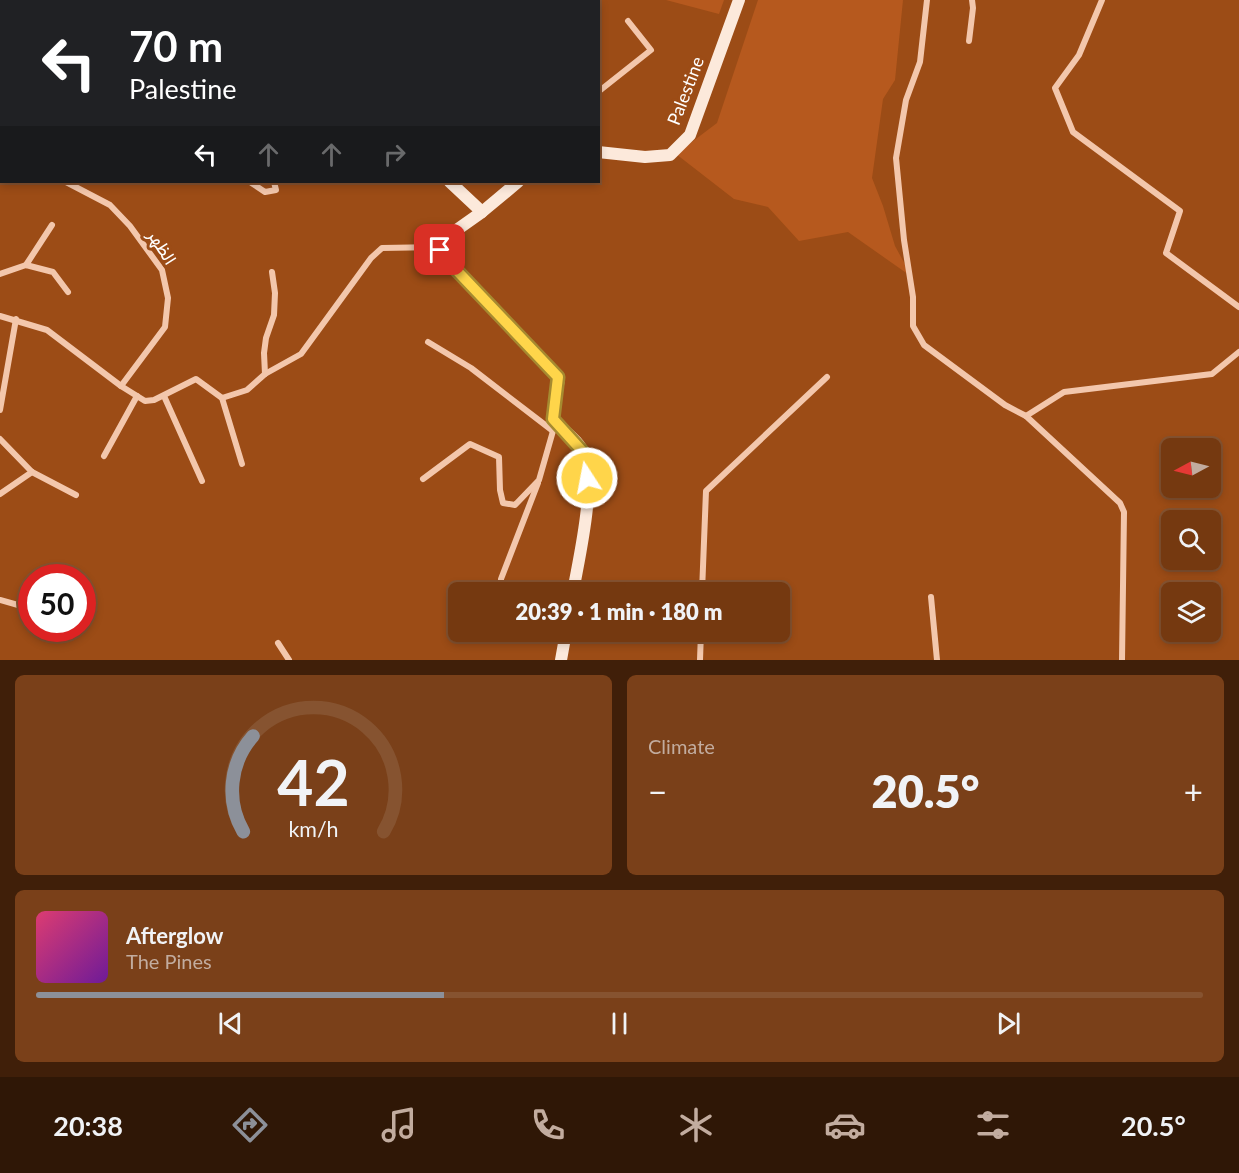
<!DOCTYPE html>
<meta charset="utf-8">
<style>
:root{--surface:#753910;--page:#7a4019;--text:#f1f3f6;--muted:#c2ac9f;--line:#865330;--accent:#8c9099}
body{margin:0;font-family:Lato,Vazirmatn,sans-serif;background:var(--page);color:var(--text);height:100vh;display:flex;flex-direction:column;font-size:22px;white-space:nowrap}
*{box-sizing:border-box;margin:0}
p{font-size:20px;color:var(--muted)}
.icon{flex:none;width:33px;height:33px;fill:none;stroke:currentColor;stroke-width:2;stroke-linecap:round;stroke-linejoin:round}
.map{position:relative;height:660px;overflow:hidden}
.panel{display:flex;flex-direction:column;gap:15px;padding:15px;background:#401f09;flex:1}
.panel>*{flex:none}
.hud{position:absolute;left:0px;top:0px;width:600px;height:183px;box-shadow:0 3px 9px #0003,0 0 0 2px var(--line);background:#202124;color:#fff;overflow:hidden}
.needle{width:39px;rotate:263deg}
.controls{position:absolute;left:1161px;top:438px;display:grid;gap:12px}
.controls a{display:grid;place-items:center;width:60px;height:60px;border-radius:9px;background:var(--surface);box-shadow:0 3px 9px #0003,0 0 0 2px var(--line);font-size:30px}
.speed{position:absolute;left:18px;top:564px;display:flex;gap:12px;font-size:30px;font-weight:700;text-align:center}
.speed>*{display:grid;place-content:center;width:78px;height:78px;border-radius:50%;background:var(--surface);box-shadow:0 3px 9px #0003,0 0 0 2px var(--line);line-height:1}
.speed .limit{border:9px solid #d22;background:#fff;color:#111}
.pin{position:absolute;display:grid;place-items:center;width:51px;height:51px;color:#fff;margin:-26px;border-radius:12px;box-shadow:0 3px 9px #0006}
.me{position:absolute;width:66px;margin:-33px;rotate:349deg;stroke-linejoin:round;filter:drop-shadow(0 0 4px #0008)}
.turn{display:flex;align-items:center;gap:21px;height:126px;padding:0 30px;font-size:27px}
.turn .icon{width:78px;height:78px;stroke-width:2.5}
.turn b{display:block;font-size:42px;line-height:51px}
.lanes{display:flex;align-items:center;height:57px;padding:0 30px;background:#0003;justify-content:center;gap:30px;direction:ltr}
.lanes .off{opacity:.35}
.big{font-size:45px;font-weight:800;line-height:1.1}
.panel .tile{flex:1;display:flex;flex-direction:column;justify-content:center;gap:9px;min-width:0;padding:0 21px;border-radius:9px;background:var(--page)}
.panel .dial{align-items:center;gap:0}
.dial svg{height:156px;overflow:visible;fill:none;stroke:var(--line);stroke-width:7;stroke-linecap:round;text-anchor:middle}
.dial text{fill:var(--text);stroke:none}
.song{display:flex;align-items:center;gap:18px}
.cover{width:72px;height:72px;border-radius:9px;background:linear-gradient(135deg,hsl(340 70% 55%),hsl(280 70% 35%))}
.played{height:6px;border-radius:3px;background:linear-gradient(90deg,var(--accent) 35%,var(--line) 35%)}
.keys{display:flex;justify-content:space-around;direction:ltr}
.heat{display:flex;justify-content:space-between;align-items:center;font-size:33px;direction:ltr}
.panel .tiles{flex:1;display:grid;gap:15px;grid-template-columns:1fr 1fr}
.tile:last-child{grid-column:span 2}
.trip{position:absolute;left:448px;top:582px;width:342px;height:60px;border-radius:9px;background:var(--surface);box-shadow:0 3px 9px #0003,0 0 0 2px var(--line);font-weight:800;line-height:60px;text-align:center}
.dock{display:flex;height:96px;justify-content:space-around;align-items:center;background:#2f1706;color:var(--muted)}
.dock .icon{width:42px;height:42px}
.dock .selected{color:var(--accent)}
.dock b{font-size:27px;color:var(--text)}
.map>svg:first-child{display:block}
.green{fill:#b6591e}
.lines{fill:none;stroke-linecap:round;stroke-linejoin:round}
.street{stroke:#f3c7ac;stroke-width:6}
.secondary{stroke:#fce9db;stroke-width:12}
.route-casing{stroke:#a68a30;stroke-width:15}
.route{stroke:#ffd54a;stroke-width:10}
.labels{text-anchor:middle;stroke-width:6;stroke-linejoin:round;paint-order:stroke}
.street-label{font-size:18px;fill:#fff;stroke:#9c4c16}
</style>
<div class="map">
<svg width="1239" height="660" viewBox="0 0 1239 660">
<rect width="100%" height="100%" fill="#9c4c16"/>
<!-- green -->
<g class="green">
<path d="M666,0H724L719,14Z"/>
<path d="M758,0H903L895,80L883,99L872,178L883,206L895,246L912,277L848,232L799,241L768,207L734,199L676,154L717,123Z"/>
</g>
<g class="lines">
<!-- street -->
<g class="street">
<path d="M263,0L265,2"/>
<path d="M927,0L920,62L906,100L896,158L904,240L913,297V326L924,345L1005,405L1026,416L1064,392L1212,374L1239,352"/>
<path d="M1102,0L1079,55L1055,88L1073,132L1180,211L1166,253L1239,307"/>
<path d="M49,2V0"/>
<path d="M136,2L137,0"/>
<path d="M168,2L169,0"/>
<path d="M276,2L277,0"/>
<path d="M371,2L372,0"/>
<path d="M595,2L598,0"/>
<path d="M969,41L973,8L972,0"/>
<path d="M0,86L2,84"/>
<path d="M598,92L651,50L628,21"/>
<path d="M0,152H2"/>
<path d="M66,182L110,205L130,226L162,270L168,298L165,327L121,386"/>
<path d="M250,182L265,192L276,190L274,182"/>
<path d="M26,265L52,225"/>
<path d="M0,274L26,265L53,272L68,292"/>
<path d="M0,316L47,330L121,386L145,401L154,400L196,379L222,398L242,464"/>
<path d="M428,342L471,368L553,431V428"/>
<path d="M265,374L264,353L266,338L274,315L275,293L272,272"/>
<path d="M164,396L202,481"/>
<path d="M222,398L247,390L265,374L301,354L371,258L382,248L439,247"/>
<path d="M0,410L16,319"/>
<path d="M1026,416L1120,503L1124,512L1122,660"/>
<path d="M0,439L32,472L76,495"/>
<path d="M104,456L137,396"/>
<path d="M423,479L470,444L499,457L500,490L503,503L515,505L539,480L553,431"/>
<path d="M0,494L32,472"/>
<path d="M501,592V579L538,483"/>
<path d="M702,592L706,491L827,377"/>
<path d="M931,597L937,660"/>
<path d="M0,600L32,609"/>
<path d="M79,628L82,630"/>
<path d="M278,643L289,660"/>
<path d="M700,660L701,632"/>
</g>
<!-- secondary -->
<g class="secondary">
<path d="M0,104L2,105"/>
<path d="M598,152L645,157L670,155L690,135L739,0"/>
<path d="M450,182L482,212"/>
<path d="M518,182L482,212L441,241L439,247L444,257L559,378L553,419C562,430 579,440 584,454C596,487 579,557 573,592"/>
<path d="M561,660L566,632"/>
</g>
</g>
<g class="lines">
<defs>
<path id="route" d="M440,250L444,257L558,377L553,419L583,452L587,478"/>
</defs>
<!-- route casing -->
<use href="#route" class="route-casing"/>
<!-- route -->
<use href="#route" class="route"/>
</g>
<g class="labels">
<!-- street labels -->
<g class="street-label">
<text transform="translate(686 91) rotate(-69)" y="6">Palestine</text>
<text transform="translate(162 247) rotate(58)" y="6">الظهر</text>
</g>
</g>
</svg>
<div class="controls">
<a><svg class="needle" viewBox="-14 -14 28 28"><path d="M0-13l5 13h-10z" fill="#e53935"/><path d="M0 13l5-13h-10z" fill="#c2ac9f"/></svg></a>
<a><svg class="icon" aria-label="search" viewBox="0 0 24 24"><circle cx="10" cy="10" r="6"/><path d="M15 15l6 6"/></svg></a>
<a><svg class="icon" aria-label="layers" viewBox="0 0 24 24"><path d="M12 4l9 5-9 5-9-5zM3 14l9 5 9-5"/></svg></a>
</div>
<div class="speed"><div class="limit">50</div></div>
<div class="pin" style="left:440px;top:250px;background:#d93025"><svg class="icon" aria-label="arrive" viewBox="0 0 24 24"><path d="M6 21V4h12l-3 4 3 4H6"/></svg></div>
<svg class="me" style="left:587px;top:478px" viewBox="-20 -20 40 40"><circle r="17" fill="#ffd54a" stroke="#fff" stroke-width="3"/><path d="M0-11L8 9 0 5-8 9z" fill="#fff"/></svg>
<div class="trip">20:39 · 1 min · 180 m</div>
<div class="hud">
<div class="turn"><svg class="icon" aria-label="left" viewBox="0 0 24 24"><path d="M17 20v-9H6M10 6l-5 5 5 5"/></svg><div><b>70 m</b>Palestine</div></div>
<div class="lanes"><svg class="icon" aria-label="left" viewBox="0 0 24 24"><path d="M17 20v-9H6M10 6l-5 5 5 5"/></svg><svg class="icon off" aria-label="ahead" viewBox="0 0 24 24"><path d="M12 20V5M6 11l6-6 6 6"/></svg><svg class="icon off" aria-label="ahead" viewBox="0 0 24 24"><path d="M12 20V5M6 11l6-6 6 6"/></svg><svg class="icon off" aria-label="right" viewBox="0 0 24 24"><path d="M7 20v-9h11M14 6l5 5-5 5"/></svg></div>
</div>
</div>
<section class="panel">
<div class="tiles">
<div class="tile dial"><svg viewBox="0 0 100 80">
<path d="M14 69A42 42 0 1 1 86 69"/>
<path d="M14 69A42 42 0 0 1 19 20" stroke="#8c9099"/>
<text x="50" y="56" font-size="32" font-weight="700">42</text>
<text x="50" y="72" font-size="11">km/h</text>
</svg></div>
<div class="tile"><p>Climate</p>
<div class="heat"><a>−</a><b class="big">20.5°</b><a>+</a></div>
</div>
<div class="tile">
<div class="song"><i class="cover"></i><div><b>Afterglow</b><p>The Pines</p></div></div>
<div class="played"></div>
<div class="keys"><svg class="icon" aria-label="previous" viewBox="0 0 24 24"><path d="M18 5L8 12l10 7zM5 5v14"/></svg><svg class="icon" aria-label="pause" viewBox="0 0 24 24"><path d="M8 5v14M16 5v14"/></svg><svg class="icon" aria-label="next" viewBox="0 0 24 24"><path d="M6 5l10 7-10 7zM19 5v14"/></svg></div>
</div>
</div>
</section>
<nav class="dock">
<b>20:38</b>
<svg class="icon selected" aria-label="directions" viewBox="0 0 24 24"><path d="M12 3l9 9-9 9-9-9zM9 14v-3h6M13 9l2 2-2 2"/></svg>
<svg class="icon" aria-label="music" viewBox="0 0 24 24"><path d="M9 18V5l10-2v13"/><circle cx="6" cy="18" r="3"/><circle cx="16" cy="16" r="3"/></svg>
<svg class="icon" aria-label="phone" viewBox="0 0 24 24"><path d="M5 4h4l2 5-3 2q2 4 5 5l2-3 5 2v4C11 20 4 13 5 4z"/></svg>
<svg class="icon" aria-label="climate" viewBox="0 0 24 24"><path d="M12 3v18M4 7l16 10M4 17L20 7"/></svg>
<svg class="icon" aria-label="car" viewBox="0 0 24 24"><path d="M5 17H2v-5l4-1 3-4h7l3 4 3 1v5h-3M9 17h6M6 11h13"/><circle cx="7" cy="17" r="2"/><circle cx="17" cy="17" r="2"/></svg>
<svg class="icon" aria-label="filters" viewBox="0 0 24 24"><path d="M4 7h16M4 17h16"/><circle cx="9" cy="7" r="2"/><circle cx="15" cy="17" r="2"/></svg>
<b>20.5°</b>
</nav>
